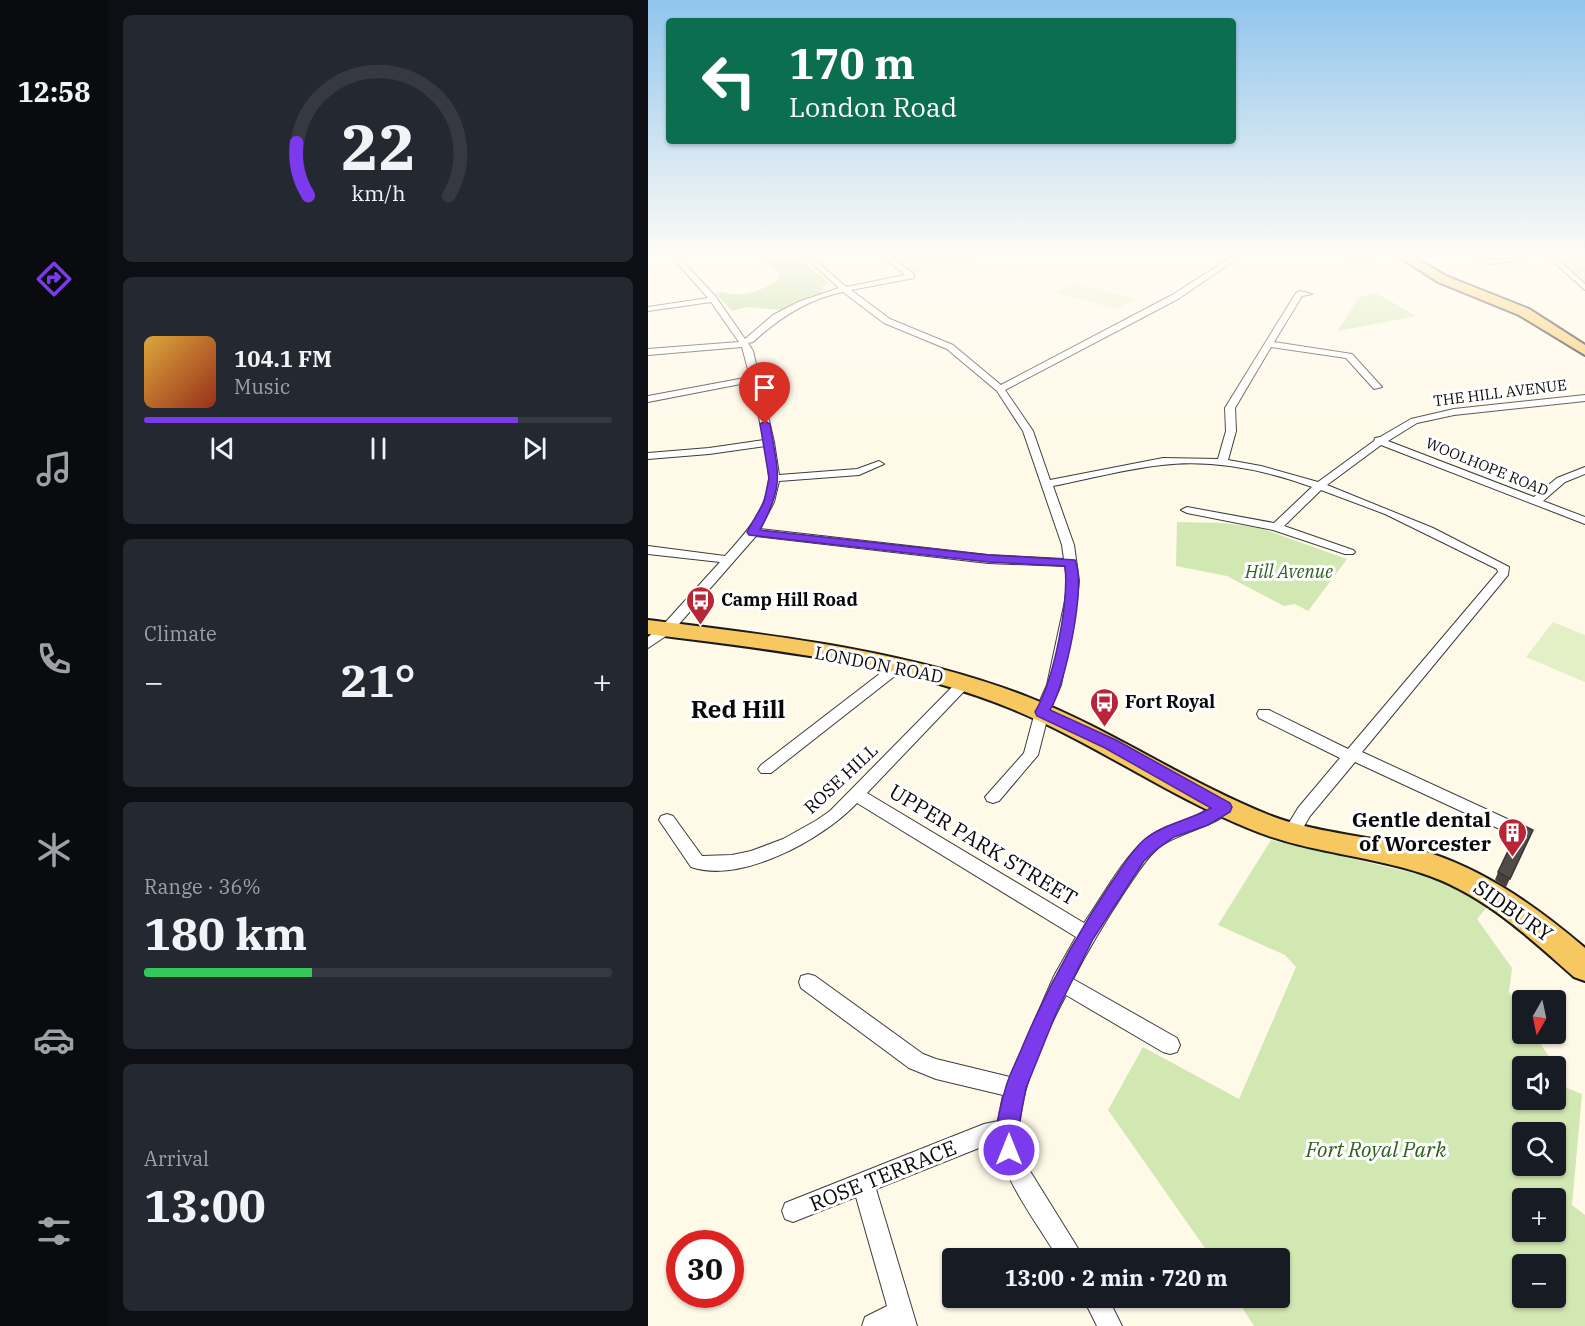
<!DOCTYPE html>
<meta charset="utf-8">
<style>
:root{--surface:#171b24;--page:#242831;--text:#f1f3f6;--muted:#9ea1a6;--line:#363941;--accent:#7c3aed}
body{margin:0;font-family:"IBM Plex Serif",serif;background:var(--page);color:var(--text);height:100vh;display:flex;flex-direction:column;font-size:22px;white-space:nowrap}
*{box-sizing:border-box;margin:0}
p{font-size:20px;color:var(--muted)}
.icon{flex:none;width:33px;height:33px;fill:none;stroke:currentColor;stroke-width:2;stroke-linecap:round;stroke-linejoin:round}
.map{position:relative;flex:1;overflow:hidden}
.details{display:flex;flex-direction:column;gap:15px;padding:15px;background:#0d0f14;width:540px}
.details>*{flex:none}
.hud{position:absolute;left:18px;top:18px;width:570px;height:126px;border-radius:6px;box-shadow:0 2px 4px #0004;background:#0b6e4f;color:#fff;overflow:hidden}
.needle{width:39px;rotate:189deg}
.buttons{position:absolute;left:864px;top:990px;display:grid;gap:12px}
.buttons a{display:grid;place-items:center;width:54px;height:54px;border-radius:6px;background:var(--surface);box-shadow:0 2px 4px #0004;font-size:30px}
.speed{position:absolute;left:18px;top:1230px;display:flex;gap:12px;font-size:30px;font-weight:700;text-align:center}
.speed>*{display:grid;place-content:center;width:78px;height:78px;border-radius:50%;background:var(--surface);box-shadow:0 2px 4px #0004;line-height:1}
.speed .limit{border:9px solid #d22;background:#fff;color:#111}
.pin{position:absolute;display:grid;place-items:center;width:51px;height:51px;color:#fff;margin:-62px -26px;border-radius:50% 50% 50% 0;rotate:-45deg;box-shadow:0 0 6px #0007}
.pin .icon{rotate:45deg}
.me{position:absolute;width:66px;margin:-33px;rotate:0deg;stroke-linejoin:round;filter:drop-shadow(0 0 4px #0008)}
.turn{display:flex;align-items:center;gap:21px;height:126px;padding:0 24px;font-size:27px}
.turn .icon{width:78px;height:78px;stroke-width:2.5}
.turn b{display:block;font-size:42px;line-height:51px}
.big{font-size:45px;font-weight:700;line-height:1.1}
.details .tile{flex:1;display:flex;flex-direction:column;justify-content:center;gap:9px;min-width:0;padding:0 21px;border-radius:9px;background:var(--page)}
.details .dial{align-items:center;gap:0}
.dial svg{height:156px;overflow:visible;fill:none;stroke:var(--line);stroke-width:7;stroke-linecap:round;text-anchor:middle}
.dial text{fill:var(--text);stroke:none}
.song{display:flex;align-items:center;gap:18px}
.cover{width:72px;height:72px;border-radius:9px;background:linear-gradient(135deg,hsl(40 70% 55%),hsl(10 70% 35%))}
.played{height:6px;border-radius:3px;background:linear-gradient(90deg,var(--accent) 80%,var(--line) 80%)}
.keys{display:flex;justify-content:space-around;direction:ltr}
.heat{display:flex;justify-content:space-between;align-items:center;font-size:33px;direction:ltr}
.charge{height:9px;border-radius:4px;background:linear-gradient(90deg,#34c759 36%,var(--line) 0)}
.trip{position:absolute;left:294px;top:1248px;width:348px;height:60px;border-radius:6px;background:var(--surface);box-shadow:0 2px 4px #0004;font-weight:700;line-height:60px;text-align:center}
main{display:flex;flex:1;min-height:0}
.tabs{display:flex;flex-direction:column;width:108px;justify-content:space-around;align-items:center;background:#090b0e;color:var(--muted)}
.tabs .icon{width:42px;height:42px}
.tabs .current{color:var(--accent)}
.tabs b{font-size:27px;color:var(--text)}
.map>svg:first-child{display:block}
.green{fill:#d2e8b3;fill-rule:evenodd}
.forest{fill:#b6d893}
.pitch{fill:#e3efc5}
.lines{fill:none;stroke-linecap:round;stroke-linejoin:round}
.minor-casing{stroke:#3d3d3d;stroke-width:2}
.primary-casing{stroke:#1b1b1b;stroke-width:4}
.minor{fill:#fff;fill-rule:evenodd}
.primary{fill:#f7c85f;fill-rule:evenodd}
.wall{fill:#47403d}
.building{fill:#534b47;stroke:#3a3432;stroke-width:1.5}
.route{fill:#7c3aed;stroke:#51269a;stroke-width:1.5}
.labels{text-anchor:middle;stroke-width:6;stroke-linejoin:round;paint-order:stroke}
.far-street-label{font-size:15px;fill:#0a0a0a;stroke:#fff}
.park-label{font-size:18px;font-style:italic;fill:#2f601d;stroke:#fff}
.poi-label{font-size:18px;font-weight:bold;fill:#0a0a0a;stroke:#fff;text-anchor:start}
.street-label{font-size:18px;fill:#0a0a0a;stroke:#fff}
.near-poi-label{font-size:21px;font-weight:bold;fill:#0a0a0a;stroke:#fff;text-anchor:end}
.near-street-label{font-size:21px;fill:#0a0a0a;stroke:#fff}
.near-park-label{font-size:21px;font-style:italic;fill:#2f601d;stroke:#fff}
.district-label{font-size:24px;font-weight:bold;fill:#0a0a0a;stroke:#fff}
</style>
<main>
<nav class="tabs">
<b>12:58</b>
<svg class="icon current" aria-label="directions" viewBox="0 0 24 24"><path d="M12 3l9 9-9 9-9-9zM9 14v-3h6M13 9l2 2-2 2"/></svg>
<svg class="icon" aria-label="music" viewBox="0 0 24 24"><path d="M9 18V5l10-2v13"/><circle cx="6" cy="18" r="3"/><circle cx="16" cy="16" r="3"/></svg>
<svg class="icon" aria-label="phone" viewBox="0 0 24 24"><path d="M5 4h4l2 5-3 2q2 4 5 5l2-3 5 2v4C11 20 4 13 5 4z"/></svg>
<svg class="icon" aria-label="climate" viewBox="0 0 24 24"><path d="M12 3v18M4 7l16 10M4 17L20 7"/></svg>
<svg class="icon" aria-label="car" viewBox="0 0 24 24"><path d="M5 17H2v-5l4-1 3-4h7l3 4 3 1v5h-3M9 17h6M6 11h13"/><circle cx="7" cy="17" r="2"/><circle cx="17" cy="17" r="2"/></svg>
<svg class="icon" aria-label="filters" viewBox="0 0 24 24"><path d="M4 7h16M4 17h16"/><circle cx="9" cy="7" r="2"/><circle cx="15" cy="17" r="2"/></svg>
</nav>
<section class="details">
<div class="tile dial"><svg viewBox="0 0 100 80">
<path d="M14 69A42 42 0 1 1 86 69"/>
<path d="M14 69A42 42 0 0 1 8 42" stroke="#7c3aed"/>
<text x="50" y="56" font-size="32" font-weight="700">22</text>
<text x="50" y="72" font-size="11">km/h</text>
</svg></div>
<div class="tile">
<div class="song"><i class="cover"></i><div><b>104.1 FM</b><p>Music</p></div></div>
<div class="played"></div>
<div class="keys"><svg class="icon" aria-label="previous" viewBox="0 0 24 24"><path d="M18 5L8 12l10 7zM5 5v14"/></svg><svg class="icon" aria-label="pause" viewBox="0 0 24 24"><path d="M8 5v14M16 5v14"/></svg><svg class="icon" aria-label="next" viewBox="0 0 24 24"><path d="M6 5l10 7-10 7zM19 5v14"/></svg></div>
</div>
<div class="tile"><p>Climate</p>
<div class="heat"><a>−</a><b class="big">21°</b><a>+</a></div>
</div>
<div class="tile"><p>Range · 36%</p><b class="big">180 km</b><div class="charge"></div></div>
<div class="tile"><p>Arrival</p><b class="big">13:00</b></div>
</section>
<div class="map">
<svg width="937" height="1326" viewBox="0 0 937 1326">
<rect width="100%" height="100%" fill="#fff9e8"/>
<!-- green -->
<g class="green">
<path d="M241,256H355L261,273Z"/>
<path d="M906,256H937V284Z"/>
<path d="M728,293L768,316L690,331L711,297Z"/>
<path d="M529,522L576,523L612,528L699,559L660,611L647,604L636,606L579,576L528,566Z"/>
<path d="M623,840L787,878L841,905L829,919L864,968L861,992L874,1014V1034H886L907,1066H874V1100H908V1067L919,1088L934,1094L924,1205L937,1215V1326H606L588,1298H632V1258H564L460,1110L495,1047L591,1099L648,967L637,955L570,925ZM874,1132H908V1166H874ZM874,1198H908V1232H874ZM874,1264H908V1298H874Z"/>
</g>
<!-- forest -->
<path class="forest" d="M111,256H150L181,283L173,288L177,289L173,292L178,293L132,310L99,307L84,311L67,293C75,291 77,294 85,294C101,296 124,287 133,275Z"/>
<!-- pitch -->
<g class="pitch">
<path d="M428,283L488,299L467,309L407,292Z"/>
<path d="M905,622L937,635V682L878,657Z"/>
</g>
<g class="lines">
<defs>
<g id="minor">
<path d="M23,256H30L68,297L97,339L125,315L150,302L191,288L156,256H163L198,287L257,275L234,256H241L266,274V278L203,290L242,319L305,345L353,385L524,295L585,256H593L530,299L357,390L385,431L402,480L515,458L570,459L578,431L577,408L648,293L652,291L664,294L654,296L626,342L704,354L734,387L726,389L698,358L623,347L587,408L588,431L580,460L613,466L670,482L726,441L727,438L732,437L763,419L806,409L937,395V401L806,415L769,423L740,441L886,497L909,478L937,467V474L917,482L895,501L937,517V524L733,445L679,485L785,528L861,567L860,575L714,752L868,823L870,827L868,831L862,833L856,831L707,762L662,816L649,838L643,839L637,838L635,833L650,808L692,758L611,718L609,714L611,710H621L700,749L850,572L849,569L737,514L673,490L636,526L705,550L707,552L705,554H697L625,530L539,513L533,510L539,507L626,523L664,487C617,470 564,459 514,465C477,469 441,479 405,486L426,545L431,581L429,601L413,685L401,712L390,755L351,801L345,803L339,801L337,797L376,753L387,712L399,685L417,601L419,581L417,566L340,563L108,536L24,632L0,648V637L15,625L72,562L0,554V546L77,556C97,534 119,510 121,479C121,468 118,456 117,446L61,454L0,459V453L61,448L116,440L103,382L0,402V396L102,377L94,347L0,355V349L91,342L63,302L0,311V307L60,298ZM195,292L236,323L299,349L349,391L375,431L414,545L416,559L340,555L112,529L126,502L131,481L211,475L236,464L231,461L209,469L131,475L126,442L105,351L100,343L105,342C131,318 160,299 195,292Z"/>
<path d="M713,256H728L701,262L698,260Z"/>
<path d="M827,256H835L842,260L872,258L875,260L841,264Z"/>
<path d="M899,256H906L937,284V290Z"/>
<path d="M252,661L257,662L259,665L257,668L123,773H113L110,769L113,765L247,662Z"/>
<path d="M317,677L324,682L322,685L219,793L436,923C453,899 475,858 497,840C512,827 531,823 548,816C558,811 570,800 582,804L584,808C575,825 525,833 508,850C495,862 487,877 477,891C458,920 441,948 425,979L529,1038L532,1045L529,1052L522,1054L515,1052L418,995C395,1039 357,1114 377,1163L431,1250L434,1258H410C392,1228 353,1176 350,1143L336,1146L228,1189L269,1326H214L217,1317L239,1306L208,1197L145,1222L137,1219L134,1211L137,1203L336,1124L350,1121L355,1095L288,1079L261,1068L153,988L151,982L153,976L160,974L167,976L275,1054L288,1059L362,1077L406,976L428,937L209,803C175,839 94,884 43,867L11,820L13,816L19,814L25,816L54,856L84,855L103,851L135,839L169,820L182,811L312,679Z"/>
<path d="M435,1298H460L474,1326H449Z"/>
</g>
<g id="primary">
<path d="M750,256H764L798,276L881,309L937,345V355L871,315L790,282Z"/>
<path d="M0,620C128,636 259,650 380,697C464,730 538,782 621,815C665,832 713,835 759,846C828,864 883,902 937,948V981L926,977C880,936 833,892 773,873C717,855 657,852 602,829C520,796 447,743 364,709C249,662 123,650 0,634Z"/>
</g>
</defs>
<!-- minor casing -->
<use href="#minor" class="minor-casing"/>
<!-- primary casing -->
<use href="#primary" class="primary-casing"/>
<!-- minor -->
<use href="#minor" class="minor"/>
<!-- primary -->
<use href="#primary" class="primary"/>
</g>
<!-- wall -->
<path class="wall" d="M885,830L858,887L847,880L850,872Z"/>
<!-- building -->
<path class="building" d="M873,824L885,830L862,879L850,872Z"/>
<!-- sky -->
<linearGradient id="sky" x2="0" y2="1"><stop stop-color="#91c5ed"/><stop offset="0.58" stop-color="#fffcf5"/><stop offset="1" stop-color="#fffcf5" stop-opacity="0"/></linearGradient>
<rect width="937" height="442" fill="url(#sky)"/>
<!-- route -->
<path class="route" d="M117,421L122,424C130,474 137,483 112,530L340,555L427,560C439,585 417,686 402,710L468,740L582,803L584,807L582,812L560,825L526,837L509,849L496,861L445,939L409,1011L378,1088L370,1130L371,1150L368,1157L361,1161L353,1157C344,1137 351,1111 357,1090C361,1074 370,1059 376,1043C400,987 429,934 463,883C474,868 483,851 497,839C516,824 542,820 563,808L457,748L389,716L387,712C406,680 421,603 417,566L340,562L101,535L99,532L116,502L121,478L112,424Z"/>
<!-- icons -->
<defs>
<symbol id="bus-pin" viewBox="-11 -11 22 30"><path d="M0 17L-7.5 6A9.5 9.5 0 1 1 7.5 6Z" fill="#b82536" stroke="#fff"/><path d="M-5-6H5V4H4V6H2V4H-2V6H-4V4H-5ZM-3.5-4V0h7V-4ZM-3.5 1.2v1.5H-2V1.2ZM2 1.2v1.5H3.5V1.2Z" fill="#fff"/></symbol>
<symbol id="building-pin" viewBox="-11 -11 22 30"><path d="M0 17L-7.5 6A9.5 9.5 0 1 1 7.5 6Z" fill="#b82536" stroke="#fff"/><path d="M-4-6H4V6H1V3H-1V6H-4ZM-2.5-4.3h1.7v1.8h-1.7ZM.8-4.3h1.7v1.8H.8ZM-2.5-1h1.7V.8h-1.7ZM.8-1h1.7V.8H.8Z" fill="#fff"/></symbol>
</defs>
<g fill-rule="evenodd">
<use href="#bus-pin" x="36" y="584" width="33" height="45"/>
<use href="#bus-pin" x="440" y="686" width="33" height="45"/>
<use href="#building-pin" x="848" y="816" width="33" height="45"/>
</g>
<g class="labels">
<!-- far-street labels -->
<g class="far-street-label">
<text transform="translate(852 393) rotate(-7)" y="5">THE HILL AVENUE</text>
<text transform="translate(839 467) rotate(22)" y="5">WOOLHOPE ROAD</text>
</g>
<!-- park labels -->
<g class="park-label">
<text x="641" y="578">Hill Avenue</text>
</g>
<!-- poi labels -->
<g class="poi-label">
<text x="73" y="606">Camp Hill Road</text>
<text x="477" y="708">Fort Royal</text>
</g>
<!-- street labels -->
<g class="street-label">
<text transform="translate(231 665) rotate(11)" y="6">LONDON ROAD</text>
<text transform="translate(193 779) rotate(-43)" y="6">ROSE HILL</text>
</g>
<!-- near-poi labels -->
<g class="near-poi-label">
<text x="843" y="827">Gentle dental<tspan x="843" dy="24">of Worcester</tspan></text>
</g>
<!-- near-street labels -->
<g class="near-street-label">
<text transform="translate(335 845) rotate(31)" y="7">UPPER PARK STREET</text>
<text transform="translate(865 911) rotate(35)" y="7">SIDBURY</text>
<text transform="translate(235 1176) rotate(-22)" y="7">ROSE TERRACE</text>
</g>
<!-- near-park labels -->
<g class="near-park-label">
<text x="728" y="1157">Fort Royal Park</text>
</g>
<!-- district labels -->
<g class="district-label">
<text x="90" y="718">Red Hill</text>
</g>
</g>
</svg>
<div class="buttons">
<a><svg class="needle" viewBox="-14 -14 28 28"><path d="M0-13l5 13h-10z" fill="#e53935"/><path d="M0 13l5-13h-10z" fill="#9ea1a6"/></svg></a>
<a><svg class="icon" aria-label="sound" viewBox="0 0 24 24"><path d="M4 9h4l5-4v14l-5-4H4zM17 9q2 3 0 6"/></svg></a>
<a><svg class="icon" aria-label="search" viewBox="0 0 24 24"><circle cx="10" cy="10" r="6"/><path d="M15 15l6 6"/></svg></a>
<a>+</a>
<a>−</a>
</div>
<div class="speed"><div class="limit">30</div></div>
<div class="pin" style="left:117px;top:424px;background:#d93025"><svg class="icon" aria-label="arrive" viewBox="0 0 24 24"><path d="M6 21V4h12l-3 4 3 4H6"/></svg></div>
<svg class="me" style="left:361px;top:1150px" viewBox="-20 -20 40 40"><circle r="17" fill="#7c3aed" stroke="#fff" stroke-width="3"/><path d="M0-11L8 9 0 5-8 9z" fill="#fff"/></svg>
<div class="trip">13:00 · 2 min · 720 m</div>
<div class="hud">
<div class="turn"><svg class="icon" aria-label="left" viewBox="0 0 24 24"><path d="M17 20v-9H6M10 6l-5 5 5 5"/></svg><div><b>170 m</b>London Road</div></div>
</div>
</div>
</main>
